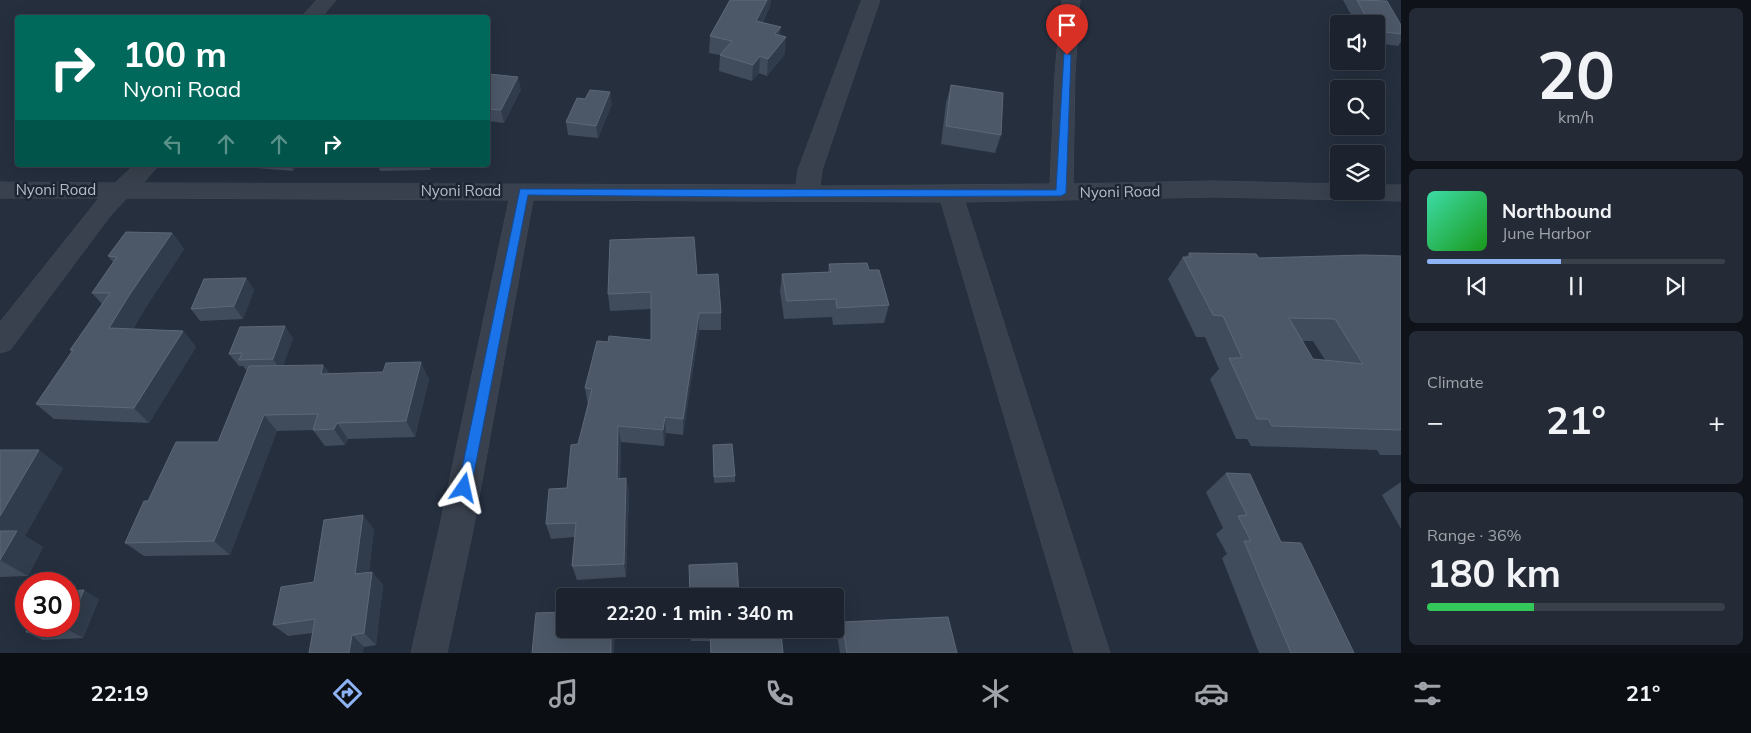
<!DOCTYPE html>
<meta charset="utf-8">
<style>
:root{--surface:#1c232e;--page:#252b36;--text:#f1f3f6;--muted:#a0a4aa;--line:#3a404a;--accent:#8eb3f5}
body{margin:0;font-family:Mulish,sans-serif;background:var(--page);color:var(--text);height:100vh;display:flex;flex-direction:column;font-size:19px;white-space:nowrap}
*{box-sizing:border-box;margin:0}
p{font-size:16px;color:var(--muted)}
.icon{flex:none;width:28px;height:28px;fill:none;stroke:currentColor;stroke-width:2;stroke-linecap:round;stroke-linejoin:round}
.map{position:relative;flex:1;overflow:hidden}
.details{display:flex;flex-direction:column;gap:8px;padding:8px;background:#0f1319;width:350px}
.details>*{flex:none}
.hud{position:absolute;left:15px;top:15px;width:475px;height:152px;border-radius:5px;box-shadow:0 5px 20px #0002,0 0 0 1px var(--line);background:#00695c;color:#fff;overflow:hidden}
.fabs{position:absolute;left:1330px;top:15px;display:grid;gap:10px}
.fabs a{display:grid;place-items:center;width:55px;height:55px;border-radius:5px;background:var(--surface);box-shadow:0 5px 20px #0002,0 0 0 1px var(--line);font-size:25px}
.speed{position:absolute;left:15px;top:572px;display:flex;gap:10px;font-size:25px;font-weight:700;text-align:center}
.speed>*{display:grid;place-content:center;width:65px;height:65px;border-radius:50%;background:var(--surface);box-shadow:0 5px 20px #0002,0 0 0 1px var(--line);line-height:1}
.speed .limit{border:8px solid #d22;background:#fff;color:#111}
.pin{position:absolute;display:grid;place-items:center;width:42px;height:42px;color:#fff;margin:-51px -21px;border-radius:50% 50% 50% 0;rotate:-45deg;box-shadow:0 0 5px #0007}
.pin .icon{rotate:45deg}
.me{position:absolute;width:55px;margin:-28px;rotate:11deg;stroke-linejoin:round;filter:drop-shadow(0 0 4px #0008)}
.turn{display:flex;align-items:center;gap:18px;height:105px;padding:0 25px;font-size:22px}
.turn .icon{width:65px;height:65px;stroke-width:2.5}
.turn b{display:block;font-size:35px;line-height:42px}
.lanes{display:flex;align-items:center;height:48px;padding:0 25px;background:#0003;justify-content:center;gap:25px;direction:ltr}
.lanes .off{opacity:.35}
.big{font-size:38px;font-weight:700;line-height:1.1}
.details .card{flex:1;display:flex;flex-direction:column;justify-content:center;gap:8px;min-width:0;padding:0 18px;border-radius:8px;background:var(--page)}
.details .dial{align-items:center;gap:0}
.dial b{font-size:65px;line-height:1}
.song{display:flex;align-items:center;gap:15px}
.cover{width:60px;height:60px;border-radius:8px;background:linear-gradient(135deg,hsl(160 70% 55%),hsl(120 70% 35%))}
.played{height:5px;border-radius:2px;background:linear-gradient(90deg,var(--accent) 45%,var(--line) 45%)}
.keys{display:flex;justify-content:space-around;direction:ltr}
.heat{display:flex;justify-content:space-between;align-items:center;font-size:28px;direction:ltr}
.charge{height:8px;border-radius:4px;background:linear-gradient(90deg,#34c759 36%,var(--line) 0)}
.trip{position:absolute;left:556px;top:588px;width:288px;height:50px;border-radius:5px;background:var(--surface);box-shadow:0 5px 20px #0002,0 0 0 1px var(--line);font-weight:700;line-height:50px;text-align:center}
.menu{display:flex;height:80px;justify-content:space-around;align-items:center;background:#0b0e12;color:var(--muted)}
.menu .icon{width:35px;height:35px}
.menu .active{color:var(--accent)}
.menu b{font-size:22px;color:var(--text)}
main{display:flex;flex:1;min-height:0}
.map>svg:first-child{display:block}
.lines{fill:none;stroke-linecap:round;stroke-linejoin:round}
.street-casing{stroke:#424a57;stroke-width:1}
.street{fill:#39414e;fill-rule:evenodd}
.wall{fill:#404b5c;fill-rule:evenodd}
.shaded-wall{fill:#303b4b}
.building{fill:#4c5868;stroke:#5d6777;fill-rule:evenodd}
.route{fill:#1a73e8;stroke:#114b97}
.labels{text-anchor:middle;stroke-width:5;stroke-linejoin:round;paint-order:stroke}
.street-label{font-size:15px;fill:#b5bcc9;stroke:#1e2633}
</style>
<main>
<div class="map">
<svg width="1401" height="653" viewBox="0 0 1401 653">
<rect width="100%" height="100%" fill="#252f3e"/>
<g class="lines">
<defs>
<g id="street">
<path d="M317,0H336L321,18H301Z"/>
<path d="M862,0H880L822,170L820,186L1050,184L1055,73L1062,0H1080L1075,73L1073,184L1214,181L1339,184V191H1376V185H1401V201L1214,197L965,202L1110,653H1074L941,202L533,200L474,525L447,653H411L440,525L509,200L127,198L111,215L10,350L0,353V322L99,198H0V182L115,183L134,165H159L143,183L796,185L798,170Z"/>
</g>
</defs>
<!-- street casing -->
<use href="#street" class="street-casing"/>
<!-- street -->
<use href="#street" class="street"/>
</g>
<!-- wall -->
<g class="wall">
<path d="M730,0H771L770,6L763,22L780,35L785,54L767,76L759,73L752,81L719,71L720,55L709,53L710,36Z"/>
<path d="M1343,0H1380L1401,25V42L1398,46L1376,43V24H1356Z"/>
<path d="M488,77L521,89L504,123L488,121Z"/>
<path d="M951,85L1001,135L995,153L941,144L946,103Z"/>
<path d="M612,104L598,138L568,135L566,122Z"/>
<path d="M243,165H297L293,171L244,167Z"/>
<path d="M378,165H431L430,170L380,171Z"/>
<path d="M172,233L184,249L144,310L133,329L183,331L196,347L149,423L54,419L36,404L72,352L70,350L102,304L92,293L113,262L108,256Z"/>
<path d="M1189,253L1259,258L1401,256V455H1380L1377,450L1251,446L1247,439H1236L1210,379L1219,369L1205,337H1196L1168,279L1183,257H1186ZM1302,341H1313L1325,360L1313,359Z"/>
<path d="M829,264L869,270L889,305L884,323L833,325L832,317L784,319L780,291L782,274L828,272Z"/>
<path d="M697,275L721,313V330H699L683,435L666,433L664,446L621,442L620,479L626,478L629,493L626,577L577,580L572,566L575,537L551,539L546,524L567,488L588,405L585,388L608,342L651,340V309L610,311L608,294Z"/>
<path d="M246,278L254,290L243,319L200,321L191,309Z"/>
<path d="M293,338L283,366L323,365L329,373L429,379L415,437L348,439L345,445L325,446L313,430L277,431L230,555L144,556L125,543L148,501L218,442L247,371L243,366H239L229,354Z"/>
<path d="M713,445L735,476V482L714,483Z"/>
<path d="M0,450L63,468L25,536L43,547L28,576L0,577Z"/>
<path d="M1226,473L1281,542L1354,653H1259L1222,558L1227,554L1216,534L1223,528L1206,492Z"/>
<path d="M1401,482V529L1382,495Z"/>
<path d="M374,529L369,572H372L383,585L376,645L364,647L313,633L288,636L273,625L314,582Z"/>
<path d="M99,599L83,638L43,640L26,632Z"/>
<path d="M842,622L957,653H840L837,634Z"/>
<path d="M691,629L785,632L783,639H781L783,653H710V641H691Z"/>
</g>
<!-- shaded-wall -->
<g class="shaded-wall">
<path d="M767,0H771L770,6L755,37L756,21Z"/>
<path d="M781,27L779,44L775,34Z"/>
<path d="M786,37L785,54L767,76L768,59Z"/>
<path d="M760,56L759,73L752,81L753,65Z"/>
<path d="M518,77L521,89L504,123L501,110Z"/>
<path d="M610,92L612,104L598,138L596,126Z"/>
<path d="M290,165H297L293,171Z"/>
<path d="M172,233L184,249L144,310L124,344L109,328L130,294Z"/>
<path d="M246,278L254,290L243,319L234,306Z"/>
<path d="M699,313V330L683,435V419Z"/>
<path d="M285,326L293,338L281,371L273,359Z"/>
<path d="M183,331L196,347L149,423L134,408Z"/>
<path d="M421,362L429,379L415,437L406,421Z"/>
<path d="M323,365L334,382L321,374Z"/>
<path d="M264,415L277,431L230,555L214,541Z"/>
<path d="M665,417L666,433L664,446L663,430Z"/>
<path d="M337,423L348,439L345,445L334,429Z"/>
<path d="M618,426L621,442L619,494L617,479Z"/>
<path d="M39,450L63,468L25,536L43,547L28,576L0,560V516Z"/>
<path d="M626,478L629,493L626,577L624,564Z"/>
<path d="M363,515L374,529L367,587L355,574Z"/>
<path d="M372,572L383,585L376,645L364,633Z"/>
<path d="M84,590L99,599L83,638L67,629Z"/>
<path d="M611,629H615L614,653H611Z"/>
<path d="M352,635L364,647L363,653H349Z"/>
</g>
<!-- building -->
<g class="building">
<path d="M730,0H767L756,21L781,27L775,34L786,37L768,59L760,56L753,65L720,55L732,41L710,36Z"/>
<path d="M1357,0L1387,1L1401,25V34L1377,31L1378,39L1376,36V24H1370Z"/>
<path d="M489,74L518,77L501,110L488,109V77Z"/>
<path d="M951,85L1003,93L1001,135L946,126Z"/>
<path d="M590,90L610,92L596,126L566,122L577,98L585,99Z"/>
<path d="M126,232L172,233L130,294L109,328L183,331L134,408L36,404L73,350H70L110,293H92L117,257L108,256Z"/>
<path d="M694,237L697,275L718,274L721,313H699L683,419L665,417L663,430L618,426L617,479L626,478L624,564L572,566L576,523L546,524L549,489L567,488L571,445L578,444L592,389L585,388L597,341L608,342L609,336L651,340V292L608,294L610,240Z"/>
<path d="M1189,253L1256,254L1259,258L1363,255L1401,256V430L1272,426L1268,419H1257L1229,358H1242L1223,316L1213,315L1183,257H1191ZM1289,318L1335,319L1363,364L1313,359Z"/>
<path d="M867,263L869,270H879L889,305L837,308L836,299L787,301L782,274L831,272L829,264Z"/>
<path d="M246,278L234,306L191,309L204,279Z"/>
<path d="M285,326L273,359L239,360L242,353L229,354L240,327Z"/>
<path d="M421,362L406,421L337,423L334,429L313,430L318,414L264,415L214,541L125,543L144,501H148L176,442H218L249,366L323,365L321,374L383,372L386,363Z"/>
<path d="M732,444L735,476L714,477L713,445Z"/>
<path d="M0,450H39L0,516Z"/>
<path d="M1226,473L1250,474L1281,542L1301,543L1354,653H1291L1244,541H1251L1238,516L1247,515Z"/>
<path d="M363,515L355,574L372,572L364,633L352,635L349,653H309L315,619L273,625L281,587L314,582L324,520Z"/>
<path d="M0,531H17L0,560Z"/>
<path d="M737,563L739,596H690L689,565Z"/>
<path d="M84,590L69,625V591Z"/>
<path d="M565,612V629H611V653H532L536,613Z"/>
<path d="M948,617L957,653H847L842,622Z"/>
<path d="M29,626H68L67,629L26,632Z"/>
<path d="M691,629H785V632H781L783,653H711L710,634H691Z"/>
</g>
<!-- route -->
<path class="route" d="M1064,53L1071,55L1066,193L1061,196L745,197L528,195L471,488L469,493L464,494L460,493L458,488L520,189L1056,190Z"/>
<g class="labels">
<!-- street labels -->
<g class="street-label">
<text x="56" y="195">Nyoni Road</text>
<text x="461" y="196">Nyoni Road</text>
<text transform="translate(1120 192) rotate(-1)" y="5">Nyoni Road</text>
</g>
</g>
</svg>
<div class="fabs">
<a><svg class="icon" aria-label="sound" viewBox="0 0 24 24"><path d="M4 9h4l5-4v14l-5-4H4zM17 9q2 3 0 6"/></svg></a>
<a><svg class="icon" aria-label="search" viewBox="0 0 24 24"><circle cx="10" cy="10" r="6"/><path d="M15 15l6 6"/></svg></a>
<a><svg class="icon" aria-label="layers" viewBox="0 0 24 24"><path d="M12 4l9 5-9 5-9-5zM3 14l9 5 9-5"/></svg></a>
</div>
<div class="speed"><div class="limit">30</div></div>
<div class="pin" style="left:1067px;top:55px;background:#d93025"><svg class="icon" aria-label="arrive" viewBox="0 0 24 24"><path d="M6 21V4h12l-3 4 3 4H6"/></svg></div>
<svg class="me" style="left:464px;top:488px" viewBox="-20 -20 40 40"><path d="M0-17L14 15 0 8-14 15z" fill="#1a73e8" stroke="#fff" stroke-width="4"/></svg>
<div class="trip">22:20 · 1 min · 340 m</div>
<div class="hud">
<div class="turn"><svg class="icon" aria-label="right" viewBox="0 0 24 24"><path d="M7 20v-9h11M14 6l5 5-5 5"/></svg><div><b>100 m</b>Nyoni Road</div></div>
<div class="lanes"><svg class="icon off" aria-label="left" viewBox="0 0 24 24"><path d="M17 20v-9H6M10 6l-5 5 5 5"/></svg><svg class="icon off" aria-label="ahead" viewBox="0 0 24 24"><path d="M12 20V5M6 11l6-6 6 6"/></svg><svg class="icon off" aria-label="ahead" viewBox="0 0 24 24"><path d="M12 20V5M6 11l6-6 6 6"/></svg><svg class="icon" aria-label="right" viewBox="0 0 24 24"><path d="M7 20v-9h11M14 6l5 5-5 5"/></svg></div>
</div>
</div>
<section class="details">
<div class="card dial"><b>20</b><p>km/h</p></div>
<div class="card">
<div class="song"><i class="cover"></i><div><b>Northbound</b><p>June Harbor</p></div></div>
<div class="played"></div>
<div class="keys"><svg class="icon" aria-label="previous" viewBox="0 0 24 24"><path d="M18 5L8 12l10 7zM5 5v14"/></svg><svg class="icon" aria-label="pause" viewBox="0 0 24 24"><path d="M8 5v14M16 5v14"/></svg><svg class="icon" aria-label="next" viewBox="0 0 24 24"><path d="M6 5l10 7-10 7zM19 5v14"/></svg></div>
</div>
<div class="card"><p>Climate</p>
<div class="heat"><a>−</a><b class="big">21°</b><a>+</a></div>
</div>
<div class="card"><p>Range · 36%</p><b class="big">180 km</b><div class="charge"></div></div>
</section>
</main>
<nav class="menu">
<b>22:19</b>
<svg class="icon active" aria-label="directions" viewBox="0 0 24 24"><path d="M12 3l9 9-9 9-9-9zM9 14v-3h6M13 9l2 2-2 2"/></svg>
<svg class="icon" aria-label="music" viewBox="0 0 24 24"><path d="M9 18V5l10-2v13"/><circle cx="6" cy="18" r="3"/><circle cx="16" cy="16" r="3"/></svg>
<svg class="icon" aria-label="phone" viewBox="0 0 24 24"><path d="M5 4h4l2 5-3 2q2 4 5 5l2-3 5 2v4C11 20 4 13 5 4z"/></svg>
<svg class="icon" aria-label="climate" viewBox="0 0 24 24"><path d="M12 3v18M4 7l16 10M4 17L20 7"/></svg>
<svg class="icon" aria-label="car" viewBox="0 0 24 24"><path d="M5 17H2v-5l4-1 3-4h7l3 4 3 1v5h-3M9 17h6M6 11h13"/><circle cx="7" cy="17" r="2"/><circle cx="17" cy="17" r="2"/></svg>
<svg class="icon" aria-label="filters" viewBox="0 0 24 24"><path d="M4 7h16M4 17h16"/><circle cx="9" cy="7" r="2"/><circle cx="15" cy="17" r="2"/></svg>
<b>21°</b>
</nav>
